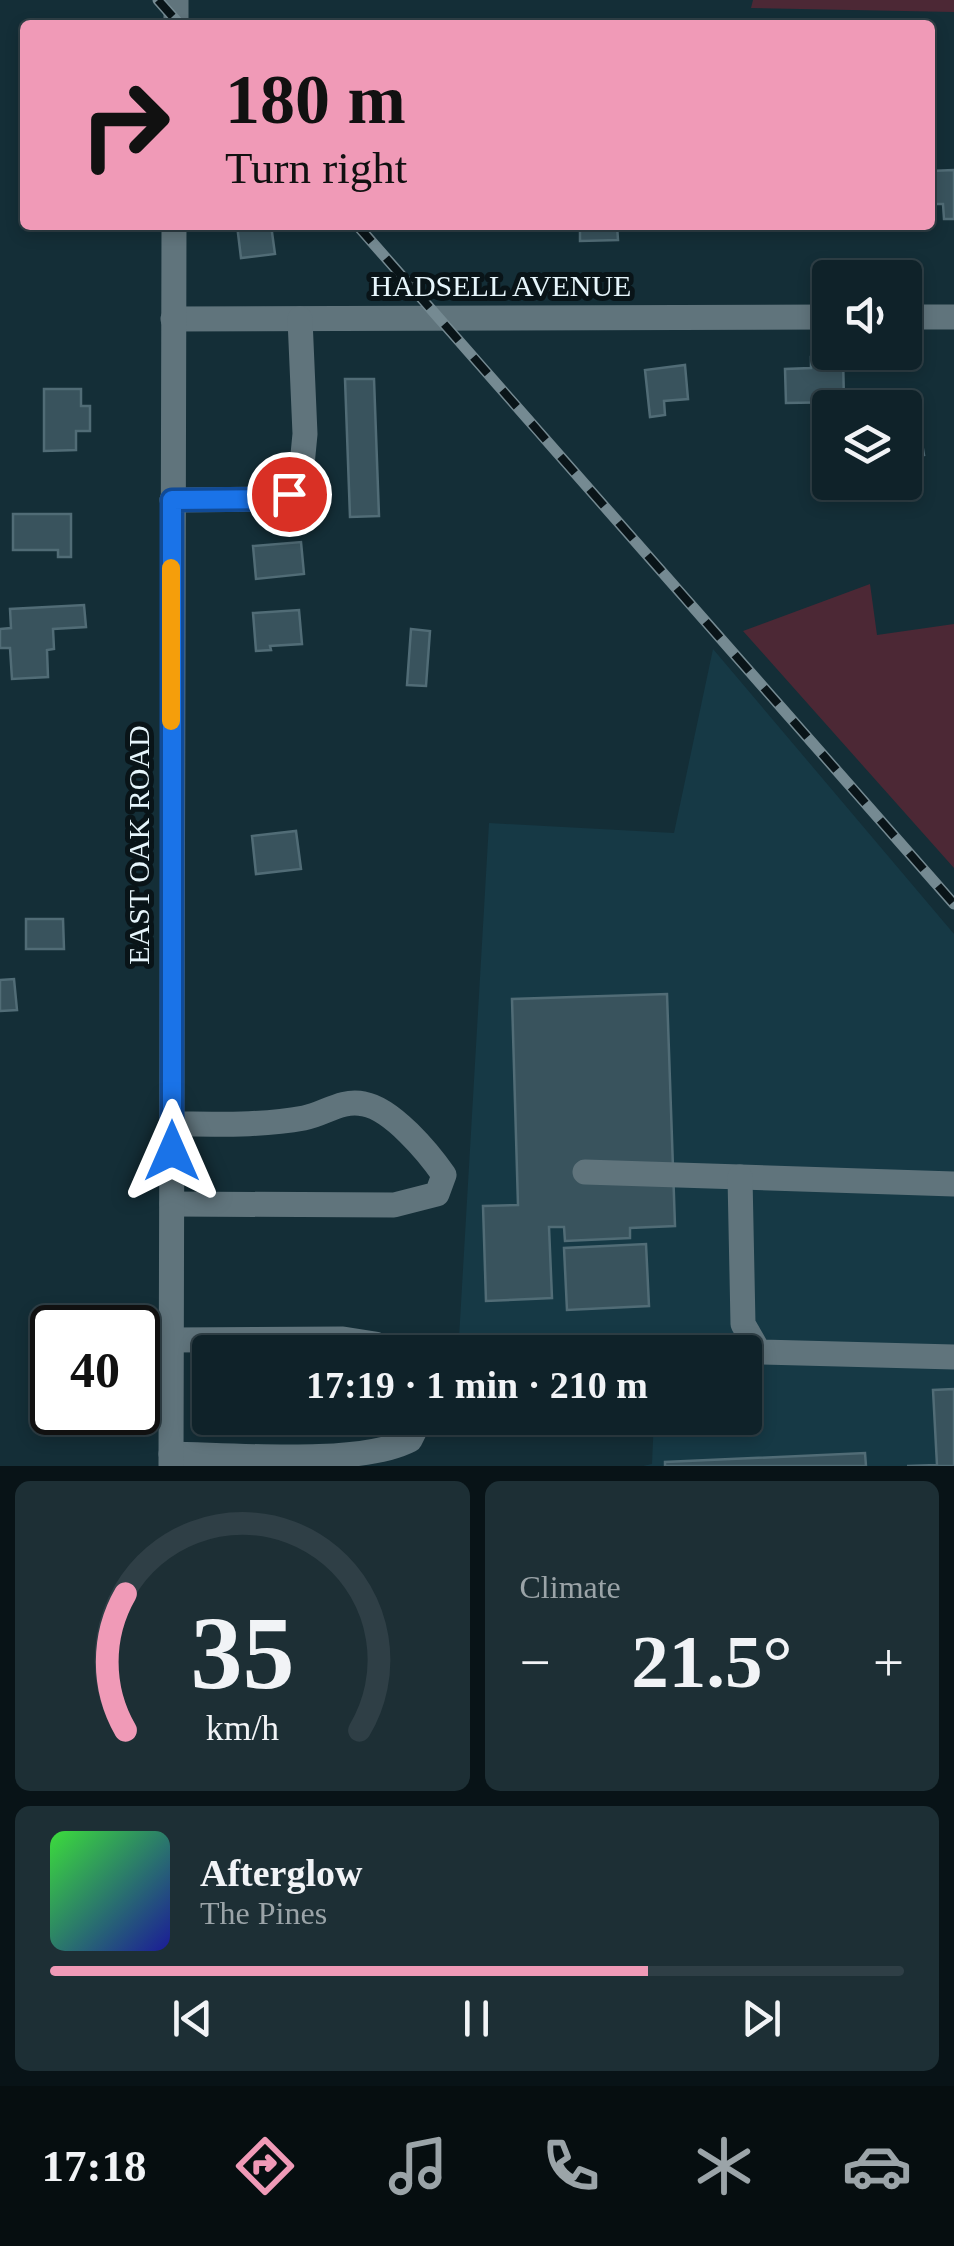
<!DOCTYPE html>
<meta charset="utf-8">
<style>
:root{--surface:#0f2229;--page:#1d2f35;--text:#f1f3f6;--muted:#9ba4a8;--line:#2f3f46;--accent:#f09ab7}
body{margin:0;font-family:"Times New Roman",serif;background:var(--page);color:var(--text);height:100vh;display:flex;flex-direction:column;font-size:38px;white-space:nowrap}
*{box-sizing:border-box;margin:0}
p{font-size:32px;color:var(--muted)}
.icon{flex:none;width:55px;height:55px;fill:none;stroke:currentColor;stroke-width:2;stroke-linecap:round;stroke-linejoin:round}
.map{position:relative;height:1466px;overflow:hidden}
.side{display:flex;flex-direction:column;gap:15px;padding:15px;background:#081317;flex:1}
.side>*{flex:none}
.top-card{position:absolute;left:20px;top:20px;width:915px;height:210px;border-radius:10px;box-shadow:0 5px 15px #0003,0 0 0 2px var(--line);background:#f09ab7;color:#111;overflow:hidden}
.controls{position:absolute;left:812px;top:260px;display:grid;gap:20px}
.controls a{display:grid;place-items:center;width:110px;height:110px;border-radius:10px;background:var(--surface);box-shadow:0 5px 15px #0003,0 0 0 2px var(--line);font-size:50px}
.speed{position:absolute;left:30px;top:1305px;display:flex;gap:20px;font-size:50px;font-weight:700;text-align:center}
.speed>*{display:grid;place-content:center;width:130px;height:130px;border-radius:50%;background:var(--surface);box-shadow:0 5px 15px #0003,0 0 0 2px var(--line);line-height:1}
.speed .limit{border:5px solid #111;border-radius:15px;background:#fff;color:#111}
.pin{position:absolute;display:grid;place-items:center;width:85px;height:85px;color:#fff;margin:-42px;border:5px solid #fff;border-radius:50%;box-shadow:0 2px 10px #0007}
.me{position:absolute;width:110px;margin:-55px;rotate:0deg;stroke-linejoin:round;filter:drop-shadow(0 0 8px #0008)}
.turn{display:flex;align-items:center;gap:35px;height:210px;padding:0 40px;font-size:45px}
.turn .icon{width:130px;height:130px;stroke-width:2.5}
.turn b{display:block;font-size:70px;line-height:85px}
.big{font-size:75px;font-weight:700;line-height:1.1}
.side .widget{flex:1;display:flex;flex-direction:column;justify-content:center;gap:15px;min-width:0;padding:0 35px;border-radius:15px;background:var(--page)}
.side .dial{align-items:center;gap:0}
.dial svg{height:260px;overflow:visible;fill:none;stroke:var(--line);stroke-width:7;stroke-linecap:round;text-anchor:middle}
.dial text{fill:var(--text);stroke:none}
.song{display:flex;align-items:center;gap:30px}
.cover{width:120px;height:120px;border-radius:15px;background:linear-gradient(135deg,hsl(120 70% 55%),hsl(240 70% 35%))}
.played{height:10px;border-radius:5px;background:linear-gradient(90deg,var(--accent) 70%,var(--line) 70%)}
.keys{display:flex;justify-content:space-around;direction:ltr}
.heat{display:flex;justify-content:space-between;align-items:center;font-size:55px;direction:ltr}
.side .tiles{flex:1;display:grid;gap:15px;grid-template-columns:1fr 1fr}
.widget:last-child{grid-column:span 2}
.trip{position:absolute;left:192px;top:1335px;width:570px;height:100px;border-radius:10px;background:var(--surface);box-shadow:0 5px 15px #0003,0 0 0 2px var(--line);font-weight:700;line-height:100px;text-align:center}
.tab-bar{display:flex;height:160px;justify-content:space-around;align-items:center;background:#060e10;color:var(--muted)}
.tab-bar .icon{width:70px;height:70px}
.tab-bar .on{color:var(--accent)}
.tab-bar b{font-size:45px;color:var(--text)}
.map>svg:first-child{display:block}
.built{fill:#163945}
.green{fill:#4c2835}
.building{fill:#39535d;stroke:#516c76;stroke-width:2.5}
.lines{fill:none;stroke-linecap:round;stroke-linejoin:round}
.minor{stroke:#60747c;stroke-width:25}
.rail-casing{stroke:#758a92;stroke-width:11}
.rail{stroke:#091418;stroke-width:8;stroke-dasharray:22;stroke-linecap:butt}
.route-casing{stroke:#114b97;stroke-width:25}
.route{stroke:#1a73e8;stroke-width:18}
.slow{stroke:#f59e0b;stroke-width:18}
.labels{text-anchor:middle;stroke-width:10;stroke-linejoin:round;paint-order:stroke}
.street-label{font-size:30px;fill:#e6f5fb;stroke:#091418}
</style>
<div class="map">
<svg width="954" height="1466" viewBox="0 0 954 1466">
<rect width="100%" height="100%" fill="#142e37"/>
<!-- built -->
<path class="built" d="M713,649L954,934V1466H643L652,1464L654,1418H745V1352H656V1339L459,1338L489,823L674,833Z"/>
<!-- green -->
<g class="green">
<path d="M753,0H954V12L751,8Z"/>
<path d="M870,584L877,635L954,624V868L743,631Z"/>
</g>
<!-- building -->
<g class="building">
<path d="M954,170V219H944L943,204H930V171Z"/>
<path d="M237,225H271L275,254L241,258Z"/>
<path d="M580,225H617L618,240L580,241Z"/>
<path d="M843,356L844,402L786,403L785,369L811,368V357Z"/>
<path d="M685,365L688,399L664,401L665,415L650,417L645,370Z"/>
<path d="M345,379H374L379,516L350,517Z"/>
<path d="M44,389H81V406H90V431H76V450L44,451Z"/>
<path d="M920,431L924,455L905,459V434Z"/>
<path d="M13,514H71V557H58V550H13Z"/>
<path d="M301,542L304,574L256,579L253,546Z"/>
<path d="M84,605L86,627L53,629L54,649L47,650L48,677L12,679L10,648H0V629L11,628L10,609Z"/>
<path d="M299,610L302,644L270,646L271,650L256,651L253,613Z"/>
<path d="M411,629L430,631L426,686L407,685Z"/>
<path d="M296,831L301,869L256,874L252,836Z"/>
<path d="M26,919H63L64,949H26Z"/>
<path d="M14,979L17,1010L0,1011V980Z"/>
<path d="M667,994L675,1226L630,1228V1238L565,1241L564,1227H549L552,1298L486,1301L483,1206L518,1205L512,999Z"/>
<path d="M646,1244L649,1306L567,1310L564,1248Z"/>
<path d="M954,1389V1466H907L937,1465L933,1390Z"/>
<path d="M865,1453L866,1466H665V1462Z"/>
</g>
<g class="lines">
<!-- minor -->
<g class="minor">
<path d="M176,25V0"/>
<path d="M905,317H954"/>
<path d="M173,319L830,317"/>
<path d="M172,500L273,499L289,493L302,465L305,434L300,319"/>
<path d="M171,1124C215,1124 261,1126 304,1118C325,1114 341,1099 364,1104C392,1109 428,1152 444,1175L437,1194L394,1205L172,1204"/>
<path d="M585,1172L954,1184"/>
<path d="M740,1177L743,1324L759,1352L954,1357"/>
<path d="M171,1340L343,1339L375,1344L396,1352"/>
<path d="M171,1454C232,1455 360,1466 410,1440L421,1418"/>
<path d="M171,1466L174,225"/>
</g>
<defs>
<g id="rail">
<path d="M158,0L180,25"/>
<path d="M357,225L954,904"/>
</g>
</defs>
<!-- rail casing -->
<use href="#rail" class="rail-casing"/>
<!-- rail -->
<use href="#rail" class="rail"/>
</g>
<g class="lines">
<defs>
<path id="route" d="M172,1151V500L273,499L289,494"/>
</defs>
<!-- route casing -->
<use href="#route" class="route-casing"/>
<!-- route -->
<use href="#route" class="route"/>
<!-- slow -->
<path class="slow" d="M171,568V721"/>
</g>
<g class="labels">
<!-- street labels -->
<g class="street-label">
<text x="501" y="296">HADSELL AVENUE</text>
<text transform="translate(139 845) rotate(-90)" y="10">EAST OAK ROAD</text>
</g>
</g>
</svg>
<div class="controls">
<a><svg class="icon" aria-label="sound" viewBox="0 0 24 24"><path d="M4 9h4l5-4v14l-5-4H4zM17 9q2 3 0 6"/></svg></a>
<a><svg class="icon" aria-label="layers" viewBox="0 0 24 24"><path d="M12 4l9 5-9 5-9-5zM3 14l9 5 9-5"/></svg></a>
</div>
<div class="speed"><div class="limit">40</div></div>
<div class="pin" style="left:289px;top:494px;background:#d93025"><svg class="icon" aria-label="arrive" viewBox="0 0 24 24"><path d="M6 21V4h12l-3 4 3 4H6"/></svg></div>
<svg class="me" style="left:172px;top:1151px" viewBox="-20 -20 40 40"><path d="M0-17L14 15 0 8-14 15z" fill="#1a73e8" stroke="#fff" stroke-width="4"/></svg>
<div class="trip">17:19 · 1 min · 210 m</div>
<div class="top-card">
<div class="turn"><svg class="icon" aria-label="right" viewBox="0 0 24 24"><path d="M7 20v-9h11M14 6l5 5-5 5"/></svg><div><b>180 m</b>Turn right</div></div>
</div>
</div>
<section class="side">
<div class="tiles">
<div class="widget dial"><svg viewBox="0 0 100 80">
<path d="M14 69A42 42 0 1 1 86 69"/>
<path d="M14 69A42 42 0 0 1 14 27" stroke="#f09ab7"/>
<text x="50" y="56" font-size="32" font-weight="700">35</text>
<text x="50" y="72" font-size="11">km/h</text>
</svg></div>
<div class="widget"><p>Climate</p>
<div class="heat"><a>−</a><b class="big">21.5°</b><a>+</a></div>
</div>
<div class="widget">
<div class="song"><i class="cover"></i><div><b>Afterglow</b><p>The Pines</p></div></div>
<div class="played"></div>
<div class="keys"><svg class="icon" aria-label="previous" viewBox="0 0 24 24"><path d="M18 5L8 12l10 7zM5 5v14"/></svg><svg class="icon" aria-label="pause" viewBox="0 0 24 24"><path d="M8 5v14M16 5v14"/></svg><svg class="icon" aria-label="next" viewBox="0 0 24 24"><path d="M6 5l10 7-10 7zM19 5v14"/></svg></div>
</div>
</div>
</section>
<nav class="tab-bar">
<b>17:18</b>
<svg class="icon on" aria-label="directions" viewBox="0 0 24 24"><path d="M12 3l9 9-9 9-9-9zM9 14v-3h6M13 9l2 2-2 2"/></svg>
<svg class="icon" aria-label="music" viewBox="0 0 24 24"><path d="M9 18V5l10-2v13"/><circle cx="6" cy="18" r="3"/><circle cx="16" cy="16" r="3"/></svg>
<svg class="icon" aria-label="phone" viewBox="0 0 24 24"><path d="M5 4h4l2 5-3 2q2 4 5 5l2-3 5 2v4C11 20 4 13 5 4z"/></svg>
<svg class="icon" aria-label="climate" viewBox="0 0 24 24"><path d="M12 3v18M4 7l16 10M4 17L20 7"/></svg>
<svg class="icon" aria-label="car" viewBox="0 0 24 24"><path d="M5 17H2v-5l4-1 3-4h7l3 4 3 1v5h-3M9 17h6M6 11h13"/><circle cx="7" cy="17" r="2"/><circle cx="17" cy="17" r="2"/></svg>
</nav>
